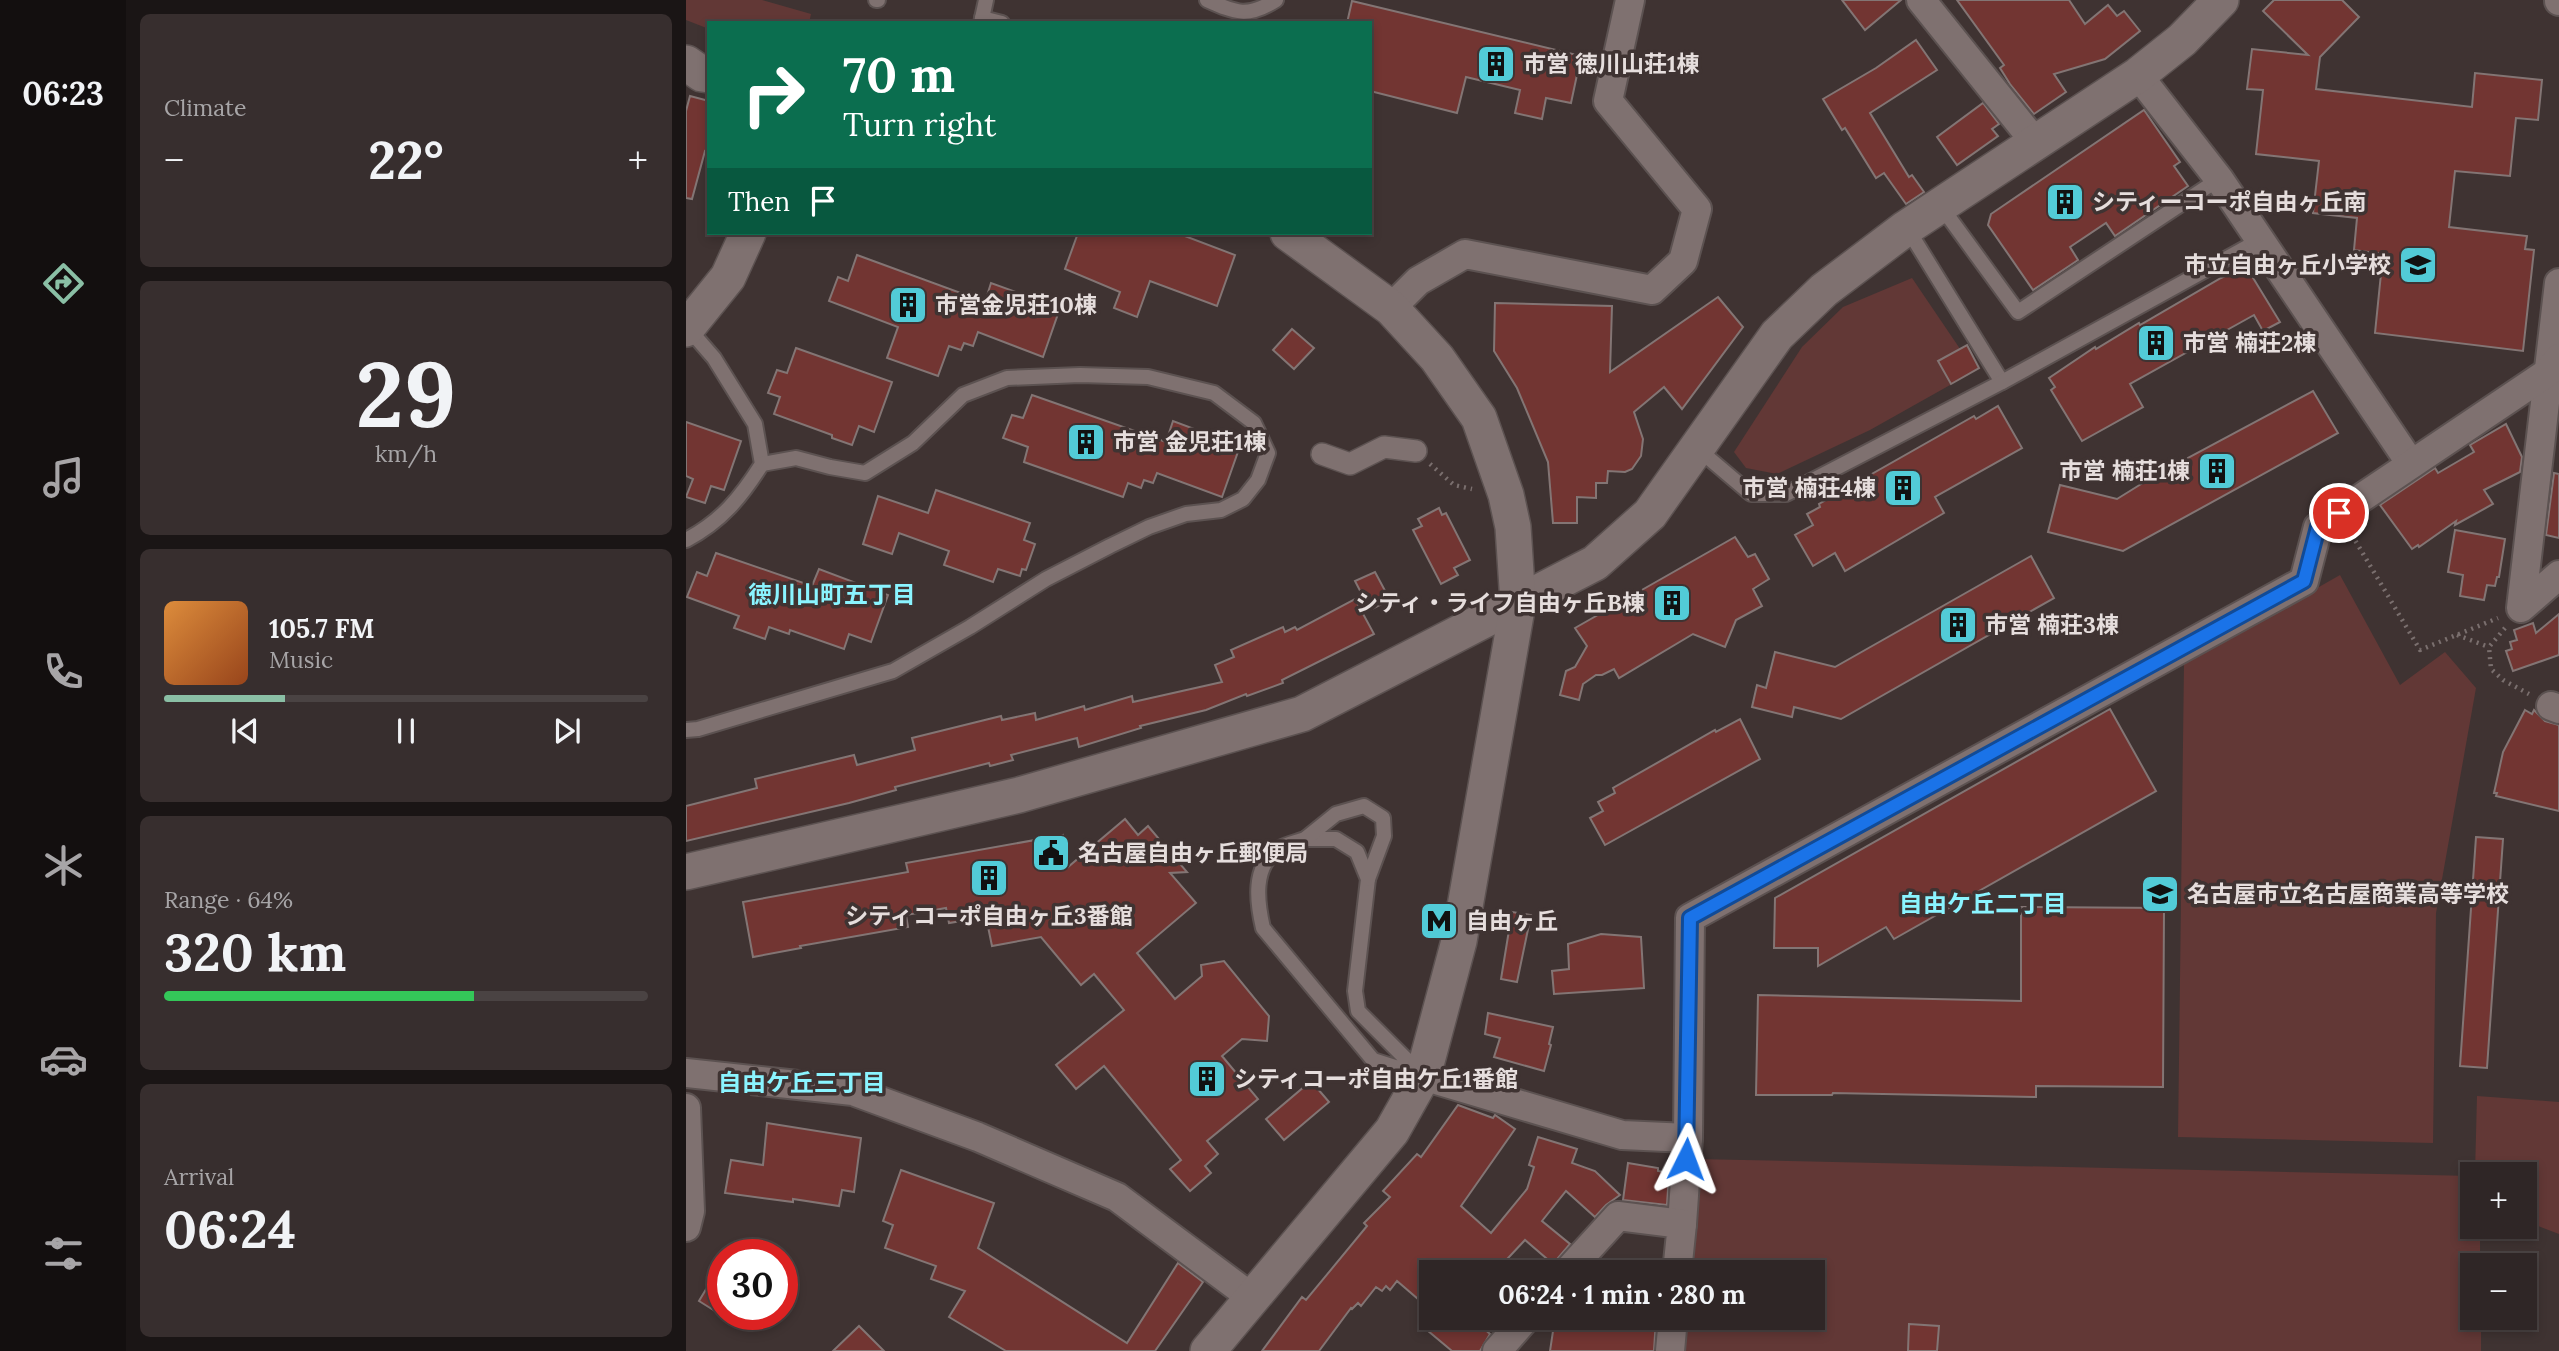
<!DOCTYPE html>
<meta charset="utf-8">
<style>
:root{--surface:#2f2626;--page:#372e2e;--text:#f1f3f6;--muted:#a7a5a7;--line:#4a4343;--accent:#8abfa5}
body{margin:0;font-family:Lora,"Noto Sans JP",serif;background:var(--page);color:var(--text);height:100vh;display:flex;flex-direction:column;font-size:26px;white-space:nowrap}
*{box-sizing:border-box;margin:0}
p{font-size:23px;color:var(--muted)}
.icon{flex:none;width:38px;height:38px;fill:none;stroke:currentColor;stroke-width:2;stroke-linecap:round;stroke-linejoin:round}
.map{position:relative;flex:1;overflow:hidden}
.side{display:flex;flex-direction:column;gap:14px;padding:14px;background:#1a1515;width:560px}
.side>*{flex:none}
.guide{position:absolute;left:21px;top:21px;width:665px;height:214px;border-radius:0px;box-shadow:0 4px 10px #0003,0 0 0 2px var(--line);background:#0b6e4f;color:#fff;overflow:hidden}
.tools{position:absolute;left:1774px;top:1162px;display:grid;gap:14px}
.tools a{display:grid;place-items:center;width:77px;height:77px;border-radius:0px;background:var(--surface);box-shadow:0 4px 10px #0003,0 0 0 2px var(--line);font-size:35px}
.speed{position:absolute;left:21px;top:1239px;display:flex;gap:14px;font-size:35px;font-weight:700;text-align:center}
.speed>*{display:grid;place-content:center;width:91px;height:91px;border-radius:50%;background:var(--surface);box-shadow:0 4px 10px #0003,0 0 0 2px var(--line);line-height:1}
.speed .limit{border:10px solid #d22;background:#fff;color:#111}
.pin{position:absolute;display:grid;place-items:center;width:60px;height:60px;color:#fff;margin:-30px;border:4px solid #fff;border-radius:50%;box-shadow:0 2px 7px #0007}
.me{position:absolute;width:77px;margin:-38px;rotate:3deg;stroke-linejoin:round;filter:drop-shadow(0 0 5px #0008)}
.turn{display:flex;align-items:center;gap:24px;height:147px;padding:0 21px;font-size:32px}
.turn .icon{width:91px;height:91px;stroke-width:2.5}
.turn b{display:block;font-size:49px;line-height:60px}
.then{display:flex;align-items:center;height:66px;padding:0 21px;background:#0003;gap:14px;font-size:26px}
.big{font-size:52px;font-weight:800;line-height:1.1}
.side .card{flex:1;display:flex;flex-direction:column;justify-content:center;gap:10px;min-width:0;padding:0 24px;border-radius:10px;background:var(--page)}
.side .dial{align-items:center;gap:0}
.dial b{font-size:91px;line-height:1}
.song{display:flex;align-items:center;gap:21px}
.cover{width:84px;height:84px;border-radius:10px;background:linear-gradient(135deg,hsl(30 70% 55%),hsl(20 70% 35%))}
.played{height:7px;border-radius:4px;background:linear-gradient(90deg,var(--accent) 25%,var(--line) 25%)}
.keys{display:flex;justify-content:space-around;direction:ltr}
.heat{display:flex;justify-content:space-between;align-items:center;font-size:38px;direction:ltr}
.charge{height:10px;border-radius:5px;background:linear-gradient(90deg,#34c759 64%,var(--line) 0)}
.trip{position:absolute;left:733px;top:1260px;width:406px;height:70px;border-radius:0px;background:var(--surface);box-shadow:0 4px 10px #0003,0 0 0 2px var(--line);font-weight:800;line-height:70px;text-align:center}
main{display:flex;flex:1;min-height:0}
.menu{display:flex;flex-direction:column;width:126px;justify-content:space-around;align-items:center;background:#130f0f;color:var(--muted)}
.menu .icon{width:49px;height:49px}
.menu .selected{color:var(--accent)}
.menu b{font-size:32px;color:var(--text)}
.map>svg:first-child{display:block}
.green{fill:#623836}
.building{fill:#723532;stroke:#837574;stroke-width:2}
.lines{fill:none;stroke-linecap:round;stroke-linejoin:round}
.service-casing{stroke:#5c5251;stroke-width:18}
.pedestrian-casing{stroke:#5c5251;stroke-width:24}
.minor-casing{stroke:#5c5251;stroke-width:32}
.tertiary-casing{stroke:#5c5251;stroke-width:38}
.path{stroke:#7a6f6e;stroke-width:4.5;stroke-dasharray:2 5;stroke-linecap:butt}
.service{stroke:#7f7170;stroke-width:14}
.pedestrian{stroke:#7f7170;stroke-width:21}
.minor{stroke:#7f7170;stroke-width:28}
.tertiary{stroke:#7f7170;stroke-width:35}
.route-casing{stroke:#114b97;stroke-width:18}
.route{stroke:#1a73e8;stroke-width:12}
.labels{text-anchor:middle;stroke-width:7;stroke-linejoin:round;paint-order:stroke}
.poi-label{font-size:23px;font-weight:bold;fill:#e6dedd;stroke:#3f3332;text-anchor:start}
.neighbourhood-label{font-size:24px;font-weight:bold;fill:#8af4ff;stroke:#3f3332}
</style>
<main>
<nav class="menu">
<b>06:23</b>
<svg class="icon selected" aria-label="directions" viewBox="0 0 24 24"><path d="M12 3l9 9-9 9-9-9zM9 14v-3h6M13 9l2 2-2 2"/></svg>
<svg class="icon" aria-label="music" viewBox="0 0 24 24"><path d="M9 18V5l10-2v13"/><circle cx="6" cy="18" r="3"/><circle cx="16" cy="16" r="3"/></svg>
<svg class="icon" aria-label="phone" viewBox="0 0 24 24"><path d="M5 4h4l2 5-3 2q2 4 5 5l2-3 5 2v4C11 20 4 13 5 4z"/></svg>
<svg class="icon" aria-label="climate" viewBox="0 0 24 24"><path d="M12 3v18M4 7l16 10M4 17L20 7"/></svg>
<svg class="icon" aria-label="car" viewBox="0 0 24 24"><path d="M5 17H2v-5l4-1 3-4h7l3 4 3 1v5h-3M9 17h6M6 11h13"/><circle cx="7" cy="17" r="2"/><circle cx="17" cy="17" r="2"/></svg>
<svg class="icon" aria-label="filters" viewBox="0 0 24 24"><path d="M4 7h16M4 17h16"/><circle cx="9" cy="7" r="2"/><circle cx="15" cy="17" r="2"/></svg>
</nav>
<section class="side">
<div class="card"><p>Climate</p>
<div class="heat"><a>−</a><b class="big">22°</b><a>+</a></div>
</div>
<div class="card dial"><b>29</b><p>km/h</p></div>
<div class="card">
<div class="song"><i class="cover"></i><div><b>105.7 FM</b><p>Music</p></div></div>
<div class="played"></div>
<div class="keys"><svg class="icon" aria-label="previous" viewBox="0 0 24 24"><path d="M18 5L8 12l10 7zM5 5v14"/></svg><svg class="icon" aria-label="pause" viewBox="0 0 24 24"><path d="M8 5v14M16 5v14"/></svg><svg class="icon" aria-label="next" viewBox="0 0 24 24"><path d="M6 5l10 7-10 7zM19 5v14"/></svg></div>
</div>
<div class="card"><p>Range · 64%</p><b class="big">320 km</b><div class="charge"></div></div>
<div class="card"><p>Arrival</p><b class="big">06:24</b></div>
</section>
<div class="map">
<svg width="1873" height="1351" viewBox="0 0 1873 1351">
<rect width="100%" height="100%" fill="#3f3332"/>
<!-- green -->
<g class="green">
<path d="M0,0H76L125,14L123,23H23V29L0,20Z"/>
<path d="M1226,278L1289,371L1184,430L1091,474L1060,468L1048,452L1116,347L1157,307Z"/>
<path d="M1654,575L1714,685L1759,652L1790,688L1750,913L1747,1143L1492,1137L1498,664Z"/>
<path d="M1791,1096L1873,1102V1234L1839,1221V1174H1789Z"/>
<path d="M1009,1159L1787,1176V1227H1794V1265H1787V1318H1795V1351H996L998,1318H1127V1272H1001Z"/>
</g>
<!-- building -->
<g class="building">
<path d="M1156,0H1215L1179,30Z"/>
<path d="M1271,0H1383L1399,24L1422,5L1431,16L1438,11L1454,31L1419,59L1368,74L1380,92L1348,114L1324,84L1314,68L1318,65Z"/>
<path d="M1588,0H1656L1673,17L1634,57L1630,89L1786,107L1789,73L1856,80L1852,120L1830,118L1824,176L1769,171L1763,227L1841,236L1839,249L1848,250L1837,351L1689,333L1697,254L1668,250L1671,218L1627,213L1633,161L1570,154L1577,90L1561,89L1566,49L1622,55L1577,11Z"/>
<path d="M666,1L895,56L885,103L860,98L856,119L829,113L834,90L780,77L771,113L684,91V23H661Z"/>
<path d="M1230,40L1251,70L1184,113L1223,177L1226,175L1238,192L1220,204L1198,173L1190,178L1159,128L1156,130L1137,99L1190,68Z"/>
<path d="M4,96L23,101V152L19,151L6,199L0,198V111Z"/>
<path d="M1297,103L1313,124L1306,129L1312,136L1271,165L1251,137Z"/>
<path d="M1458,110L1494,162L1488,166L1502,186L1429,236L1420,223L1384,247L1392,260L1347,290L1302,225L1305,214Z"/>
<path d="M392,233H491L549,255L531,306L464,281L451,317L428,308L434,292L379,269Z"/>
<path d="M171,255L299,302L305,283L374,308L357,357L292,332L287,346L278,343L275,350L263,346L252,376L201,358L212,327L143,301L152,277L162,281Z"/>
<path d="M1561,268L1594,322L1577,331L1568,315L1444,384L1457,407L1396,441L1365,390L1369,387L1363,378L1409,347L1410,349L1453,323L1454,325L1535,278L1549,271L1551,274Z"/>
<path d="M1032,297L1057,327L996,409L978,387L948,412L957,439L955,456L946,469L939,472L922,471L921,483H910V498L891,497V523H867L862,462L831,388L808,351L809,303L926,306L924,372Z"/>
<path d="M606,329L628,348L608,369L587,350Z"/>
<path d="M1281,345L1293,368L1265,384L1252,361Z"/>
<path d="M110,348L206,382L188,432L173,426L166,445L146,438V435L88,414L94,397L82,393L91,370L101,373Z"/>
<path d="M1627,391L1652,433L1437,551L1362,532L1374,485L1431,499L1468,476Z"/>
<path d="M346,395L480,442L487,421L554,446L536,497L471,473L467,483L458,480L455,488L442,483L437,497L338,462L342,447L317,438L326,415L337,418Z"/>
<path d="M1312,406L1336,448L1249,497L1258,513L1159,571L1149,553L1127,566L1109,535L1127,525L1121,514L1134,507L1133,504L1288,416L1290,419Z"/>
<path d="M0,422L55,441L38,490L25,486L19,503L0,497L7,479L0,476Z"/>
<path d="M1820,424L1836,457L1834,472L1798,490L1807,504L1769,525L1770,521L1733,547L1732,545L1726,549L1694,505L1749,468L1752,473L1788,452L1784,445Z"/>
<path d="M1868,473L1873,474V538L1860,535Z"/>
<path d="M250,490L344,523L338,540L349,544L340,570L336,569L334,576L312,569L307,582L258,565L263,551L213,533L206,554L177,544L192,496L242,513Z"/>
<path d="M753,508L756,515L760,513L784,560L768,568L772,575L755,584L727,530L736,526L732,519Z"/>
<path d="M1769,530L1819,539L1813,577H1811L1809,586L1801,585L1798,600L1774,596L1777,575L1762,572Z"/>
<path d="M1049,537L1062,557L1069,554L1083,579L1067,589L1076,606L1050,620L1039,647L1007,634L933,678L928,669L916,675H910L897,684L893,700L874,695L880,671L889,667L901,646L889,628Z"/>
<path d="M30,553L126,586L133,569L202,595L185,642L163,634L158,649L104,630L103,634L83,627L79,639L48,628L53,616L1,597L11,572L21,576Z"/>
<path d="M1345,556L1368,598L1155,719L1108,707L1106,717L1066,707L1071,685L1080,688L1089,652L1149,667Z"/>
<path d="M689,572L704,600L684,610L669,581Z"/>
<path d="M669,599L688,634L596,680L597,683L561,696L560,694L520,710L454,726L455,728L393,747L391,738L325,755L327,760L304,766L303,763L209,787L210,790L163,803L0,841V806L71,788L69,779L168,755L171,765L229,750L226,738L315,716L316,720L349,713L350,720L398,706L399,710L446,696L447,702L536,682L529,665L548,657L545,650L597,627L599,632L609,627L611,630Z"/>
<path d="M1873,614V655L1827,671L1820,651L1826,649L1824,642L1831,640L1828,630L1847,623L1850,633Z"/>
<path d="M1424,709L1470,791L1208,939L1200,927L1132,966V948H1088L1089,898Z"/>
<path d="M1839,710L1846,714L1848,710L1859,721L1873,725V811L1810,796L1811,793H1808L1817,752Z"/>
<path d="M1054,719L1074,759L919,845L904,818L917,811L912,802L929,793L927,788L1029,730L1030,732Z"/>
<path d="M439,819L452,835L462,826L501,872L484,873L510,903L451,953L489,999L516,976L515,965L538,961L583,1016L581,1041L556,1039L536,1056L572,1099L521,1141L532,1154L519,1166L525,1173L504,1191L484,1169L495,1160L418,1066L390,1089L370,1065L438,1010L408,974L395,985L355,937L306,946L300,917L263,923L260,908L220,915L222,927L114,946L115,948L67,957L57,902L222,872L220,863L377,835L382,867Z"/>
<path d="M1790,837L1817,839L1801,1068L1774,1066Z"/>
<path d="M1335,907L1478,908L1477,1087L1350,1086V1097L1147,1093L1146,1095H1070L1072,995L1335,1001Z"/>
<path d="M826,912L845,915L831,982L815,979Z"/>
<path d="M915,934L955,937L958,988L868,994L866,971L883,969L882,944Z"/>
<path d="M802,1013L867,1027L863,1044L865,1045L858,1071L808,1057L814,1038L799,1034Z"/>
<path d="M625,1081L643,1102L598,1140L580,1119Z"/>
<path d="M772,1105L807,1118L809,1115L829,1129L775,1206L805,1233L841,1189L848,1167L843,1165L852,1137L891,1149L886,1163L909,1171L934,1195L920,1205L909,1217L880,1191L856,1221L884,1244L867,1264L839,1240L809,1272H746V1311L711,1281L704,1290L700,1286L696,1291L690,1287L675,1306L672,1303L666,1309L665,1308L633,1351H576L616,1297L620,1300L681,1226L678,1223L704,1197L697,1191L731,1154L735,1157Z"/>
<path d="M81,1123L175,1138L168,1192L156,1190L153,1206L107,1199V1202L39,1193L45,1160L77,1165Z"/>
<path d="M942,1163L972,1168V1171L983,1173L981,1205L937,1200Z"/>
<path d="M215,1170L308,1203L292,1248L441,1343L492,1263L517,1282L469,1351H320L263,1317L279,1291L245,1279L250,1266L199,1248L207,1225L197,1221Z"/>
<path d="M37,1261V1316L13,1301Z"/>
<path d="M750,1318H786L804,1334L794,1351H766L741,1330Z"/>
<path d="M869,1318H970L968,1351H864Z"/>
<path d="M1223,1324L1253,1326L1251,1351H1222Z"/>
<path d="M173,1326L198,1351H147Z"/>
</g>
<g class="lines">
<defs>
<g id="service">
<path d="M190,0H192"/>
<path d="M521,0C550,13 562,18 590,0"/>
<path d="M296,18L316,23"/>
<path d="M295,23L300,0"/>
<path d="M1254,205L1332,312L1533,179"/>
<path d="M1221,228L1316,382"/>
<path d="M1012,449L1065,494H1100L1316,382L1574,240"/>
<path d="M0,540C36,521 55,497 76,464L69,424L28,358L2,328"/>
<path d="M0,730L12,729L207,671L284,627L360,579L424,546L463,527L500,514L535,510L557,499L572,480L582,453L568,423L528,393L462,377L394,375L321,378L277,395L227,443L179,473L144,467L110,458L76,464"/>
<path d="M619,839H650L671,852L682,879L669,991L672,1011L737,1076L687,1060L577,928C571,902 566,867 592,849C600,844 611,842 619,839Z"/>
<path d="M619,839L650,814L678,806L697,818L698,836L682,879"/>
</g>
<path id="pedestrian" d="M636,454L664,464L698,447L730,451"/>
<g id="minor">
<path d="M1235,0L1349,142"/>
<path d="M1873,0V1"/>
<path d="M1452,75L1533,179L1725,464"/>
<path d="M1873,283L1835,608L1873,575"/>
<path d="M705,308L732,281L779,254L966,290L997,261L1011,209L922,101L944,0"/>
<path d="M1865,706L1873,709"/>
<path d="M0,1073L167,1091L292,1137L431,1197L565,1297"/>
<path d="M737,1076L936,1135L1002,1138L996,1224"/>
<path d="M0,1108L4,1211L0,1227"/>
<path d="M1002,1138L1004,918L1618,581L1632,527L1861,373L1873,358"/>
<path d="M881,1272L932,1216L996,1224L991,1272"/>
<path d="M811,1351L840,1318"/>
<path d="M984,1351L987,1318"/>
</g>
<g id="tertiary">
<path d="M0,63L16,74L23,75"/>
<path d="M0,329L42,277L62,233"/>
<path d="M0,872L333,795L616,714L909,563L964,514L1091,335L1138,290L1220,228L1452,75L1496,40L1535,0"/>
<path d="M522,1351L706,1131L737,1076L773,941L832,603L827,527L820,495L793,418L751,358L705,308L602,233"/>
</g>
</defs>
<!-- service casing -->
<use href="#service" class="service-casing"/>
<!-- pedestrian casing -->
<use href="#pedestrian" class="pedestrian-casing"/>
<!-- minor casing -->
<use href="#minor" class="minor-casing"/>
<!-- tertiary casing -->
<use href="#tertiary" class="tertiary-casing"/>
<!-- path -->
<g class="path">
<path d="M744,464L768,485L786,489"/>
<path d="M1666,535L1734,650L1812,618"/>
<path d="M1819,628L1803,647L1805,669L1817,680L1843,694"/>
<path d="M1771,635L1803,647"/>
</g>
<!-- service -->
<use href="#service" class="service"/>
<!-- pedestrian -->
<use href="#pedestrian" class="pedestrian"/>
<!-- minor -->
<use href="#minor" class="minor"/>
<!-- tertiary -->
<use href="#tertiary" class="tertiary"/>
</g>
<g class="lines">
<defs>
<path id="route" d="M1000,1159L1004,918L1618,581L1632,527L1653,513"/>
</defs>
<!-- route casing -->
<use href="#route" class="route-casing"/>
<!-- route -->
<use href="#route" class="route"/>
</g>
<!-- icons -->
<defs>
<symbol id="building-square" viewBox="-11 -11 22 22"><rect x="-9" y="-9" width="18" height="18" rx="4" fill="#52cbd7" stroke="#3f3332"/><path d="M-4-6H4V6H1V3H-1V6H-4ZM-2.5-4.3h1.7v1.8h-1.7ZM.8-4.3h1.7v1.8H.8ZM-2.5-1h1.7V.8h-1.7ZM.8-1h1.7V.8H.8Z" fill="#111"/></symbol>
<symbol id="school-square" viewBox="-11 -11 22 22"><rect x="-9" y="-9" width="18" height="18" rx="4" fill="#52cbd7" stroke="#3f3332"/><path d="M0-5L7-2L0 1L-7-2ZM-4 1L0 2.5L4 1V4Q0 6-4 4Z" fill="#111"/></symbol>
<symbol id="civic-square" viewBox="-11 -11 22 22"><rect x="-9" y="-9" width="18" height="18" rx="4" fill="#52cbd7" stroke="#3f3332"/><path d="M-.6-6.5H3V-4.5H.6V-3L4-1V1h2V6H-6V1h2V-1L-.6-3ZM-1.2 2.5V6h2.4V2.5Z" fill="#111"/></symbol>
<symbol id="metro-square" viewBox="-11 -11 22 22"><rect x="-9" y="-9" width="18" height="18" rx="4" fill="#52cbd7" stroke="#3f3332"/><path d="M-5.5 5V-5H-3L0 0L3-5H5.5V5H3V-.5L0 4L-3-.5V5Z" fill="#111"/></symbol>
</defs>
<g fill-rule="evenodd">
<use href="#building-square" x="788" y="42" width="44" height="44"/>
<use href="#building-square" x="1357" y="180" width="44" height="44"/>
<use href="#school-square" x="1710" y="243" width="44" height="44"/>
<use href="#building-square" x="200" y="283" width="44" height="44"/>
<use href="#building-square" x="1448" y="321" width="44" height="44"/>
<use href="#building-square" x="378" y="420" width="44" height="44"/>
<use href="#building-square" x="1509" y="449" width="44" height="44"/>
<use href="#building-square" x="1195" y="466" width="44" height="44"/>
<use href="#building-square" x="964" y="581" width="44" height="44"/>
<use href="#building-square" x="1250" y="603" width="44" height="44"/>
<use href="#civic-square" x="343" y="831" width="44" height="44"/>
<use href="#building-square" x="281" y="856" width="44" height="44"/>
<use href="#school-square" x="1452" y="872" width="44" height="44"/>
<use href="#metro-square" x="731" y="899" width="44" height="44"/>
<use href="#building-square" x="499" y="1057" width="44" height="44"/>
</g>
<g class="labels">
<!-- poi labels -->
<g class="poi-label">
<text x="837" y="72">市営 徳川山荘1棟</text>
<text x="1406" y="210">シティーコーポ自由ヶ丘南</text>
<text x="1705" y="273" text-anchor="end">市立自由ヶ丘小学校</text>
<text x="249" y="313">市営金児荘10棟</text>
<text x="1497" y="351">市営 楠荘2棟</text>
<text x="427" y="450">市営 金児荘1棟</text>
<text x="1504" y="479" text-anchor="end">市営 楠荘1棟</text>
<text x="1190" y="496" text-anchor="end">市営 楠荘4棟</text>
<text x="959" y="611" text-anchor="end">シティ・ライフ自由ヶ丘B棟</text>
<text x="1299" y="633">市営 楠荘3棟</text>
<text x="392" y="861">名古屋自由ヶ丘郵便局</text>
<text x="1501" y="902">名古屋市立名古屋商業高等学校</text>
<text x="303" y="924" text-anchor="middle">シティコーポ自由ヶ丘3番館</text>
<text x="780" y="929">自由ヶ丘</text>
<text x="548" y="1087">シティコーポ自由ケ丘1番館</text>
</g>
<!-- neighbourhood labels -->
<g class="neighbourhood-label">
<text x="146" y="603">徳川山町五丁目</text>
<text x="1297" y="912">自由ケ丘二丁目</text>
<text x="116" y="1091">自由ケ丘三丁目</text>
</g>
</g>
</svg>
<div class="tools">
<a>+</a>
<a>−</a>
</div>
<div class="speed"><div class="limit">30</div></div>
<div class="pin" style="left:1653px;top:513px;background:#d93025"><svg class="icon" aria-label="arrive" viewBox="0 0 24 24"><path d="M6 21V4h12l-3 4 3 4H6"/></svg></div>
<svg class="me" style="left:1000px;top:1159px" viewBox="-20 -20 40 40"><path d="M0-17L14 15 0 8-14 15z" fill="#1a73e8" stroke="#fff" stroke-width="4"/></svg>
<div class="trip">06:24 · 1 min · 280 m</div>
<div class="guide">
<div class="turn"><svg class="icon" aria-label="right" viewBox="0 0 24 24"><path d="M7 20v-9h11M14 6l5 5-5 5"/></svg><div><b>70 m</b>Turn right</div></div>
<div class="then">Then<svg class="icon" aria-label="arrive" viewBox="0 0 24 24"><path d="M6 21V4h12l-3 4 3 4H6"/></svg></div>
</div>
</div>
</main>
